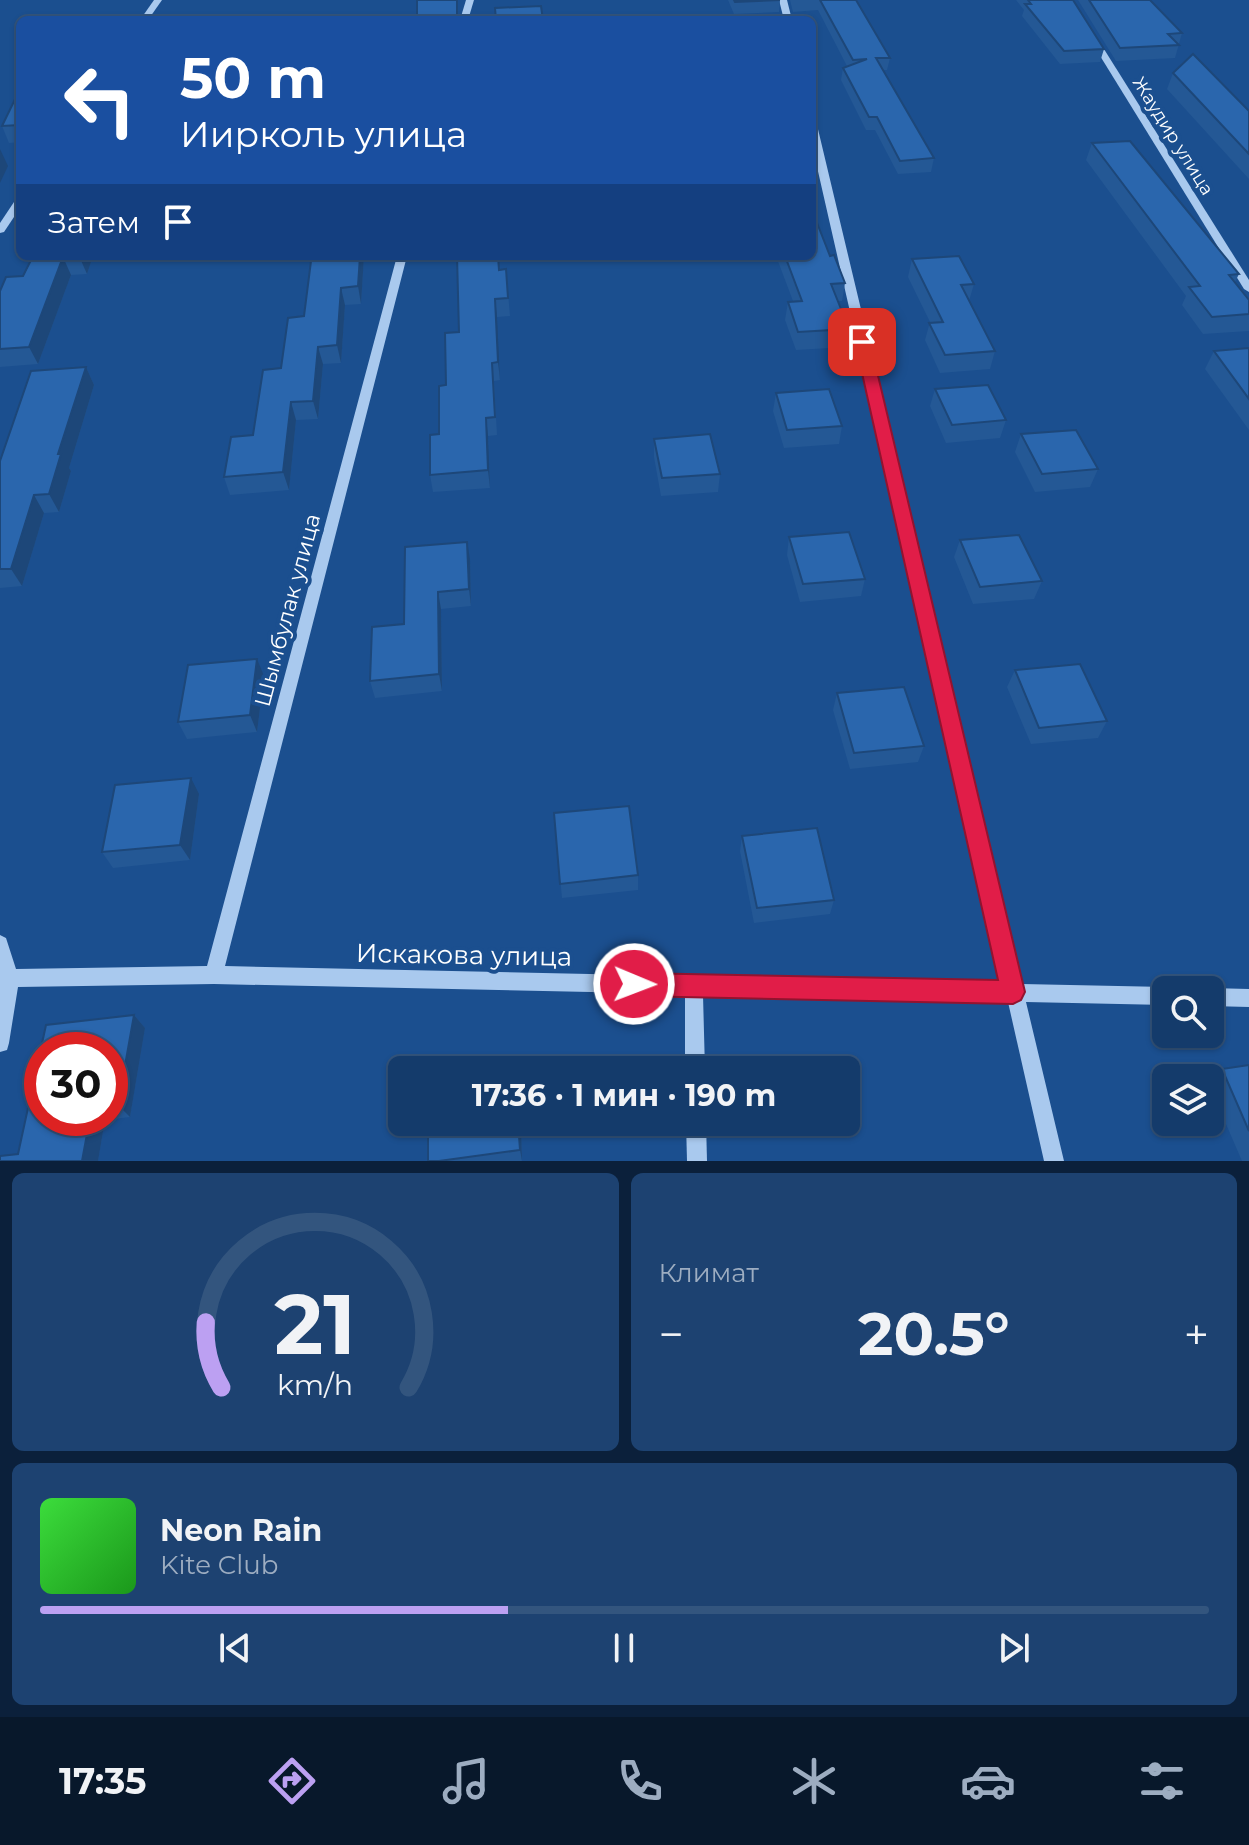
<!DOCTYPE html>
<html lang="ru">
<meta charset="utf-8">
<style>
:root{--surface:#143b6b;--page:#1d4271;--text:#f1f3f6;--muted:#9dadc1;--line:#33557e;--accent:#bca0f2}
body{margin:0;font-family:Montserrat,sans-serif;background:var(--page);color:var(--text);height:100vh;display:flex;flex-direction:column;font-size:30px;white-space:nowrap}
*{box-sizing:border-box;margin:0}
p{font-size:26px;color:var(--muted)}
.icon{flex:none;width:44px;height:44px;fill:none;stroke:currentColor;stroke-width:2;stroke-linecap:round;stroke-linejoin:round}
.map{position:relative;height:1161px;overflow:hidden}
.sheet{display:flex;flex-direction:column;gap:12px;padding:12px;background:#0b203b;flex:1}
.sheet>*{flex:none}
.top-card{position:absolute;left:16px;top:16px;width:800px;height:244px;border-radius:12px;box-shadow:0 2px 6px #0004,0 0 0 2px var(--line);background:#1a4fa0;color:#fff;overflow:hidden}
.fabs{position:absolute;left:1152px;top:976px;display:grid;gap:16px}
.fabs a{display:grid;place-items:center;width:72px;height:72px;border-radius:12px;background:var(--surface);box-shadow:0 2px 6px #0004,0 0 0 2px var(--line);font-size:40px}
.speed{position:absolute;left:24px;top:1032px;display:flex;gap:16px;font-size:40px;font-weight:700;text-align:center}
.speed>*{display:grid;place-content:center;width:104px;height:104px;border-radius:50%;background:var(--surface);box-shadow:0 2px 6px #0004,0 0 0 2px var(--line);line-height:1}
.speed .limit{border:12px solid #d22;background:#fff;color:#111}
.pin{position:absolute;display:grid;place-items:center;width:68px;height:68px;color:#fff;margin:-34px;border-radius:16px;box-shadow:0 4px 12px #0006}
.me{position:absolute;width:88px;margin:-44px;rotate:91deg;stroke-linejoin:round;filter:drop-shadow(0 0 6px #0008)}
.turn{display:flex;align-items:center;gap:28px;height:168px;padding:0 32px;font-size:36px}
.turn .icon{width:104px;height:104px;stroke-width:2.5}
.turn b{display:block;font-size:56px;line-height:68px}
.then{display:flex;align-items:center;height:76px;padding:0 32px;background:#0003;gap:16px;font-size:30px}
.big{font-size:60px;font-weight:700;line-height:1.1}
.sheet .tile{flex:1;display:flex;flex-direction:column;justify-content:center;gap:12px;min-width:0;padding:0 28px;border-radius:12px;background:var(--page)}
.sheet .dial{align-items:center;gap:0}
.dial svg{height:208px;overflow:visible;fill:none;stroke:var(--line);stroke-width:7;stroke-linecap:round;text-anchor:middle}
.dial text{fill:var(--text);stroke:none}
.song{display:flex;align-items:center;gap:24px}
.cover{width:96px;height:96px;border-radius:12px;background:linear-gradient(135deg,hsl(120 70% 55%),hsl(120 70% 35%))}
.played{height:8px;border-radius:4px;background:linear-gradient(90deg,var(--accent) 40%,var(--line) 40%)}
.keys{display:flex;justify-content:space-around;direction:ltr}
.heat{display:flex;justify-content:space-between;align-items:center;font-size:44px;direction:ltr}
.sheet .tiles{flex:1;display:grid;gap:12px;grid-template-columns:1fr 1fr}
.tile:last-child{grid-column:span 2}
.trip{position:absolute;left:388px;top:1056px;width:472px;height:80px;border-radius:12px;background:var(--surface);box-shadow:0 2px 6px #0004,0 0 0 2px var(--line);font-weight:700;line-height:80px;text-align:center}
.tab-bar{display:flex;height:128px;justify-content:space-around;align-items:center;background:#08182b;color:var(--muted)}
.tab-bar .icon{width:56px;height:56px}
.tab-bar .active{color:var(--accent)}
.tab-bar b{font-size:36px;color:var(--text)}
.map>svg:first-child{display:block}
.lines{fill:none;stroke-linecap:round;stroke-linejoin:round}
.minor{fill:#a9c9ee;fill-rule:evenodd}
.wall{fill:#245895;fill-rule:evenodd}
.shaded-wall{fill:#1d4779}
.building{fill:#2a66ad;stroke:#1d4779;stroke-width:2}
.route{fill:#e11d48;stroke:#92132f;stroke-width:2}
.labels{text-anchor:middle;stroke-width:8;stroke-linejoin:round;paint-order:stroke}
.far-street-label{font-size:18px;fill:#fff;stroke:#1b4f8f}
.street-label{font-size:22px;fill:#fff;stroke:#1b4f8f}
.near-street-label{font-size:26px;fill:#fff;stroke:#1b4f8f}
</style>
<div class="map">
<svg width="1249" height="1161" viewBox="0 0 1249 1161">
<rect width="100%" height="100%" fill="#1b4f8f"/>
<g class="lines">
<!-- minor -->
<g class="minor">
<path d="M154,0H162L148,20H140Z"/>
<path d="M466,0H474L468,20H460Z"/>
<path d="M779,0H787L792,20H784Z"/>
<path d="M1090,36L1097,38L1249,280V292L1244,289L1089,38Z"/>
<path d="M812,122L817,125L1022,984L1166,987L1173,990H1166V1005L1026,1002L1064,1161H1044L1008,1002L703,995L705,1070H685V994L214,984L18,987L9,1043L7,1050L0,1052V935L6,938L16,969L207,966L397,256H407L225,966L1003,983L812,145Z"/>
<path d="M20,198V208L4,232L0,233V223L16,199Z"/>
<path d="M1210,988L1249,989V1007L1210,1006V990H1205Z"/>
<path d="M686,1122H706L707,1161H687Z"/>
</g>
</g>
<!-- wall -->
<g class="wall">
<path d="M417,0H457L458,20H417Z"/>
<path d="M728,0H780L779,12L734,14Z"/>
<path d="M790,0H856L890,58L887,70H883L934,158L931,172L898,174L875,130H866L841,80L843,68L847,66L818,10L793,12Z"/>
<path d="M1016,0H1073L1104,49L1100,62L1060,64L1022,16L1024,10Z"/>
<path d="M1078,0H1150L1182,33L1175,58L1116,61Z"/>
<path d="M1173,73L1249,111V179L1167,89Z"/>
<path d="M20,89V142L9,143L2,126Z"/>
<path d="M1092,143L1239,274L1235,282L1249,300V331L1203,334L1182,305L1186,296L1086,160Z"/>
<path d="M33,256H93L87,274L71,275L38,364L0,367V291L23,276Z"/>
<path d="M320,256H364L361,304L345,305L341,363L323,364L318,419L296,420L289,490L230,495L224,477L253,435L304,316Z"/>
<path d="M776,256H830L845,283L842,301H838L849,329L846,347L796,350L785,320L788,302L793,301Z"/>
<path d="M912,259L974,284L969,301L995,351L990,369L940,373L925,340L930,322L908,277Z"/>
<path d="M506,269L510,316L497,317L500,380L494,381L497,435L488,436L490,488L433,492L430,475L439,434L446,385L459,332L499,270Z"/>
<path d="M1249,348V430L1205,369L1214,351Z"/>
<path d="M86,367L94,385L69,468L71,471L59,512L44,513L22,586L0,588V461Z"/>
<path d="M935,389L1006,420L1000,438L946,443L930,406Z"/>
<path d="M776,393L842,426L839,444L784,448L773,411Z"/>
<path d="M1021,434L1098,469L1090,487L1035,492L1015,452Z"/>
<path d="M654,439L720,474L718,492L661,496L654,457Z"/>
<path d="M789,537L865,579L861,596L800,602L787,555Z"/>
<path d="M960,540L1042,581L1034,599L973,604L954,557Z"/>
<path d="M470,559L471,606L441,609L442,691L375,698L370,681L404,624Z"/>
<path d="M1015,670L1107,721L1098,738L1031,744L1007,687Z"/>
<path d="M264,676L257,732L187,739L178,722Z"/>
<path d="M837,693L924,746L918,762L850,769L833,710Z"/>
<path d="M199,794L190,860L113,868L102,852Z"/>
<path d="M554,813L638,875V890L562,898Z"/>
<path d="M742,836L834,900L830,914L754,923L740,851Z"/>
<path d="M134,1015L145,1028L130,1117L105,1120L98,1161H0V1156L18,1154L46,1025ZM42,1050H110V1118H42Z"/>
<path d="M1249,1065V1161H1242L1210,1087V1078L1222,1069Z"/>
<path d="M428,1122H521L522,1161H428Z"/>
</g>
<!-- shaded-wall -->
<g class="shaded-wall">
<path d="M0,149L8,166L0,183Z"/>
<path d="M79,256H93L87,274Z"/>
<path d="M360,256H364L361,304L358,286Z"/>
<path d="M63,257L71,275L38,364L29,347Z"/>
<path d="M341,288L345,305L341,363L337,345Z"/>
<path d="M495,299L497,317L500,380L498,362Z"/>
<path d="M318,347L323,364L318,419L313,401Z"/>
<path d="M86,367L94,385L69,468L71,471L59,512L49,494L58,454Z"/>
<path d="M291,402L296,420L289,490L283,472Z"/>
<path d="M486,418L488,436L490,488L488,470Z"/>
<path d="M34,495L44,513L22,586L11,569Z"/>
<path d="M467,542L470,559L471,606L469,589Z"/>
<path d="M438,592L441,609L442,691L439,674Z"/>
<path d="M257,659L264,676L257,732L250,715Z"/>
<path d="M191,778L199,794L190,860L180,845Z"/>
<path d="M134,1015L145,1028L130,1117L118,1105Z"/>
<path d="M90,1118H103L105,1120L98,1161H82Z"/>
<path d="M518,1122H521L522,1161L520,1150Z"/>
</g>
<!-- building -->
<g class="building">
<path d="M417,0H457V16L417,18Z"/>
<path d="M734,0H780L735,2Z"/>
<path d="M820,0H856L890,58H876L934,158L900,161L877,117H869L843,68L867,59L853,60Z"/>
<path d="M1028,0H1073L1104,49L1064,51L1025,4H1031Z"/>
<path d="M1089,0H1150L1182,33L1168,34L1179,45L1120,48Z"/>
<path d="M541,6L543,20H496L495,8Z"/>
<path d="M210,16L209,20H172L173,18Z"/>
<path d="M1193,54L1249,111V154L1173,73Z"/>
<path d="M20,89V125L2,126Z"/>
<path d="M1130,141L1239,274L1229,275L1249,300V314L1212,317L1189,287L1200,286L1092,143Z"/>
<path d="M812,210L830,256L834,255L845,283L831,284L849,329L798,332L788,302L802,301L785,256H812Z"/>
<path d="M33,256H79L63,257L29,347L0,349V291L6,277L23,276Z"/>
<path d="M320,256H360L358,286L341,288L337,345L318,347L313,401L291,402L283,472L224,477L231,437L253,435L263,370L281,368L288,318L304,316L311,261H320Z"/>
<path d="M457,256H498L499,270L506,269L508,298L495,299L498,362L492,363L495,417L486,418L488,470L430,475V435L439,434V386L446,385L445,333L459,332Z"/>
<path d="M959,256L974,284L961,285L995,351L945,355L929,323L943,322L912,259Z"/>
<path d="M1249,348V399L1214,351Z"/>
<path d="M86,367L58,454H61L49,494L34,495L11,569H0V461L31,371Z"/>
<path d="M988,385L1006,420L952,425L935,389Z"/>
<path d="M829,389L842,426L787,430L776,393Z"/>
<path d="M1076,430L1098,469L1042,474L1021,434Z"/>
<path d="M710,434L720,474L662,478L654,439Z"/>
<path d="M849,532L865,579L803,584L789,537Z"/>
<path d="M1019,535L1042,581L980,587L960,540Z"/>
<path d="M467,542L469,589L438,592L439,674L370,681L372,627L404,624L405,547Z"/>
<path d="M257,659L250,715L178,722L188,665Z"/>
<path d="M1080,664L1107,721L1039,728L1015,670Z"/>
<path d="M904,687L924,746L854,753L837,693Z"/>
<path d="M191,778L180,845L102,852L115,785Z"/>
<path d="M629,806L638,875L560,884L554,813Z"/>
<path d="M817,828L834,900L757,908L742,836Z"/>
<path d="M134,1015L118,1105L110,1106V1050H42V1118H90L82,1161H0V1156L18,1154L46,1025Z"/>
<path d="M516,1056V1070H428V1066Z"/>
<path d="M1249,1065V1131L1222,1069Z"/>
<path d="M428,1122H518L520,1150L439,1161H428Z"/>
</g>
<!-- route -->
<path class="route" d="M857,339L870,342L1025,992L1021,1000L1013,1004L634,996L626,993L622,984L626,976L634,973L998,980L855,342Z"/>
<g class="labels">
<!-- far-street labels -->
<g class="far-street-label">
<text transform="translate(1173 136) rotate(58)" y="6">Жаудир улица</text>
</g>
<!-- street labels -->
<g class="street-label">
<text transform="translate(287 610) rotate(-75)" y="8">Шымбулак улица</text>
</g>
<!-- near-street labels -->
<g class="near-street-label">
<text transform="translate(464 955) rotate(1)" y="9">Искакова улица</text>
</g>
</g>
</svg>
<div class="fabs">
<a><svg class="icon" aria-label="search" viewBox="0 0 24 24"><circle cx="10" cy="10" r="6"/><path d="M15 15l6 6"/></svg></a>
<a><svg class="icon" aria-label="layers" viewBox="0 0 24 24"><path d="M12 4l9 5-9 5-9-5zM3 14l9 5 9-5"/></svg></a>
</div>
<div class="speed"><div class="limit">30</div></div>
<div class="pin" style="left:862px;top:342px;background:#d93025"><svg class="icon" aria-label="arrive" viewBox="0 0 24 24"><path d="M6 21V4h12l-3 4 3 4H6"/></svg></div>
<svg class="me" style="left:634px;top:984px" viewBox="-20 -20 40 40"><circle r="17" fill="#e11d48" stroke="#fff" stroke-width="3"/><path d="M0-11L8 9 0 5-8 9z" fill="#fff"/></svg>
<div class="trip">17:36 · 1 мин · 190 m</div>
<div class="top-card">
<div class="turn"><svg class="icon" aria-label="left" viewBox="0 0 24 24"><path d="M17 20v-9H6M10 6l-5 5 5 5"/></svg><div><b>50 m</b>Иирколь улица</div></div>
<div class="then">Затем<svg class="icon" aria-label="arrive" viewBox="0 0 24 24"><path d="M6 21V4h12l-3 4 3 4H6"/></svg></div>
</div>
</div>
<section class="sheet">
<div class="tiles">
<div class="tile dial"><svg viewBox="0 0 100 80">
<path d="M14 69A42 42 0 1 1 86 69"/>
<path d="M14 69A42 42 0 0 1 8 44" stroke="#bca0f2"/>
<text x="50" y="56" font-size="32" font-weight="700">21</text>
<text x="50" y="72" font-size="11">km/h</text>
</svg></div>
<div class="tile"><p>Климат</p>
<div class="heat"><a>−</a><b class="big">20.5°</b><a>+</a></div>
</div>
<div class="tile">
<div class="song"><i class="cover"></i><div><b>Neon Rain</b><p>Kite Club</p></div></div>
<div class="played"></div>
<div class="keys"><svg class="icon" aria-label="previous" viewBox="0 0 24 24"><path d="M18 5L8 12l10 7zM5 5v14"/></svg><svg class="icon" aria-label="pause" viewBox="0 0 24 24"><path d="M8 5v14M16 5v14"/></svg><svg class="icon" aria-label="next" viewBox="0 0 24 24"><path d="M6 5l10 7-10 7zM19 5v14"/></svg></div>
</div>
</div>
</section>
<nav class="tab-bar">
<b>17:35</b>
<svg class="icon active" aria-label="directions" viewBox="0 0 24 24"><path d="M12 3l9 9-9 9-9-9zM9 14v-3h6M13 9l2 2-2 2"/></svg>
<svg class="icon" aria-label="music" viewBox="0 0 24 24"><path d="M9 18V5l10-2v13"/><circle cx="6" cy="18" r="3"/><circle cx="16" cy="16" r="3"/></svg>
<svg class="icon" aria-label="phone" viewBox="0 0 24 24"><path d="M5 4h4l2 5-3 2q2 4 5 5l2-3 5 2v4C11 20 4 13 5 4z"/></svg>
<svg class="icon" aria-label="climate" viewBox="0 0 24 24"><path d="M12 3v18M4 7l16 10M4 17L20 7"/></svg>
<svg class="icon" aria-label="car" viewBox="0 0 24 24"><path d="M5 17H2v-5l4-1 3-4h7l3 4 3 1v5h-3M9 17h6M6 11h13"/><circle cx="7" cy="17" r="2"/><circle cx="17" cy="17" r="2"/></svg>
<svg class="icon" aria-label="filters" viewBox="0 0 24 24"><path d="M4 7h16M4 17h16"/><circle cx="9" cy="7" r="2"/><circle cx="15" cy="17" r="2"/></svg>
</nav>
